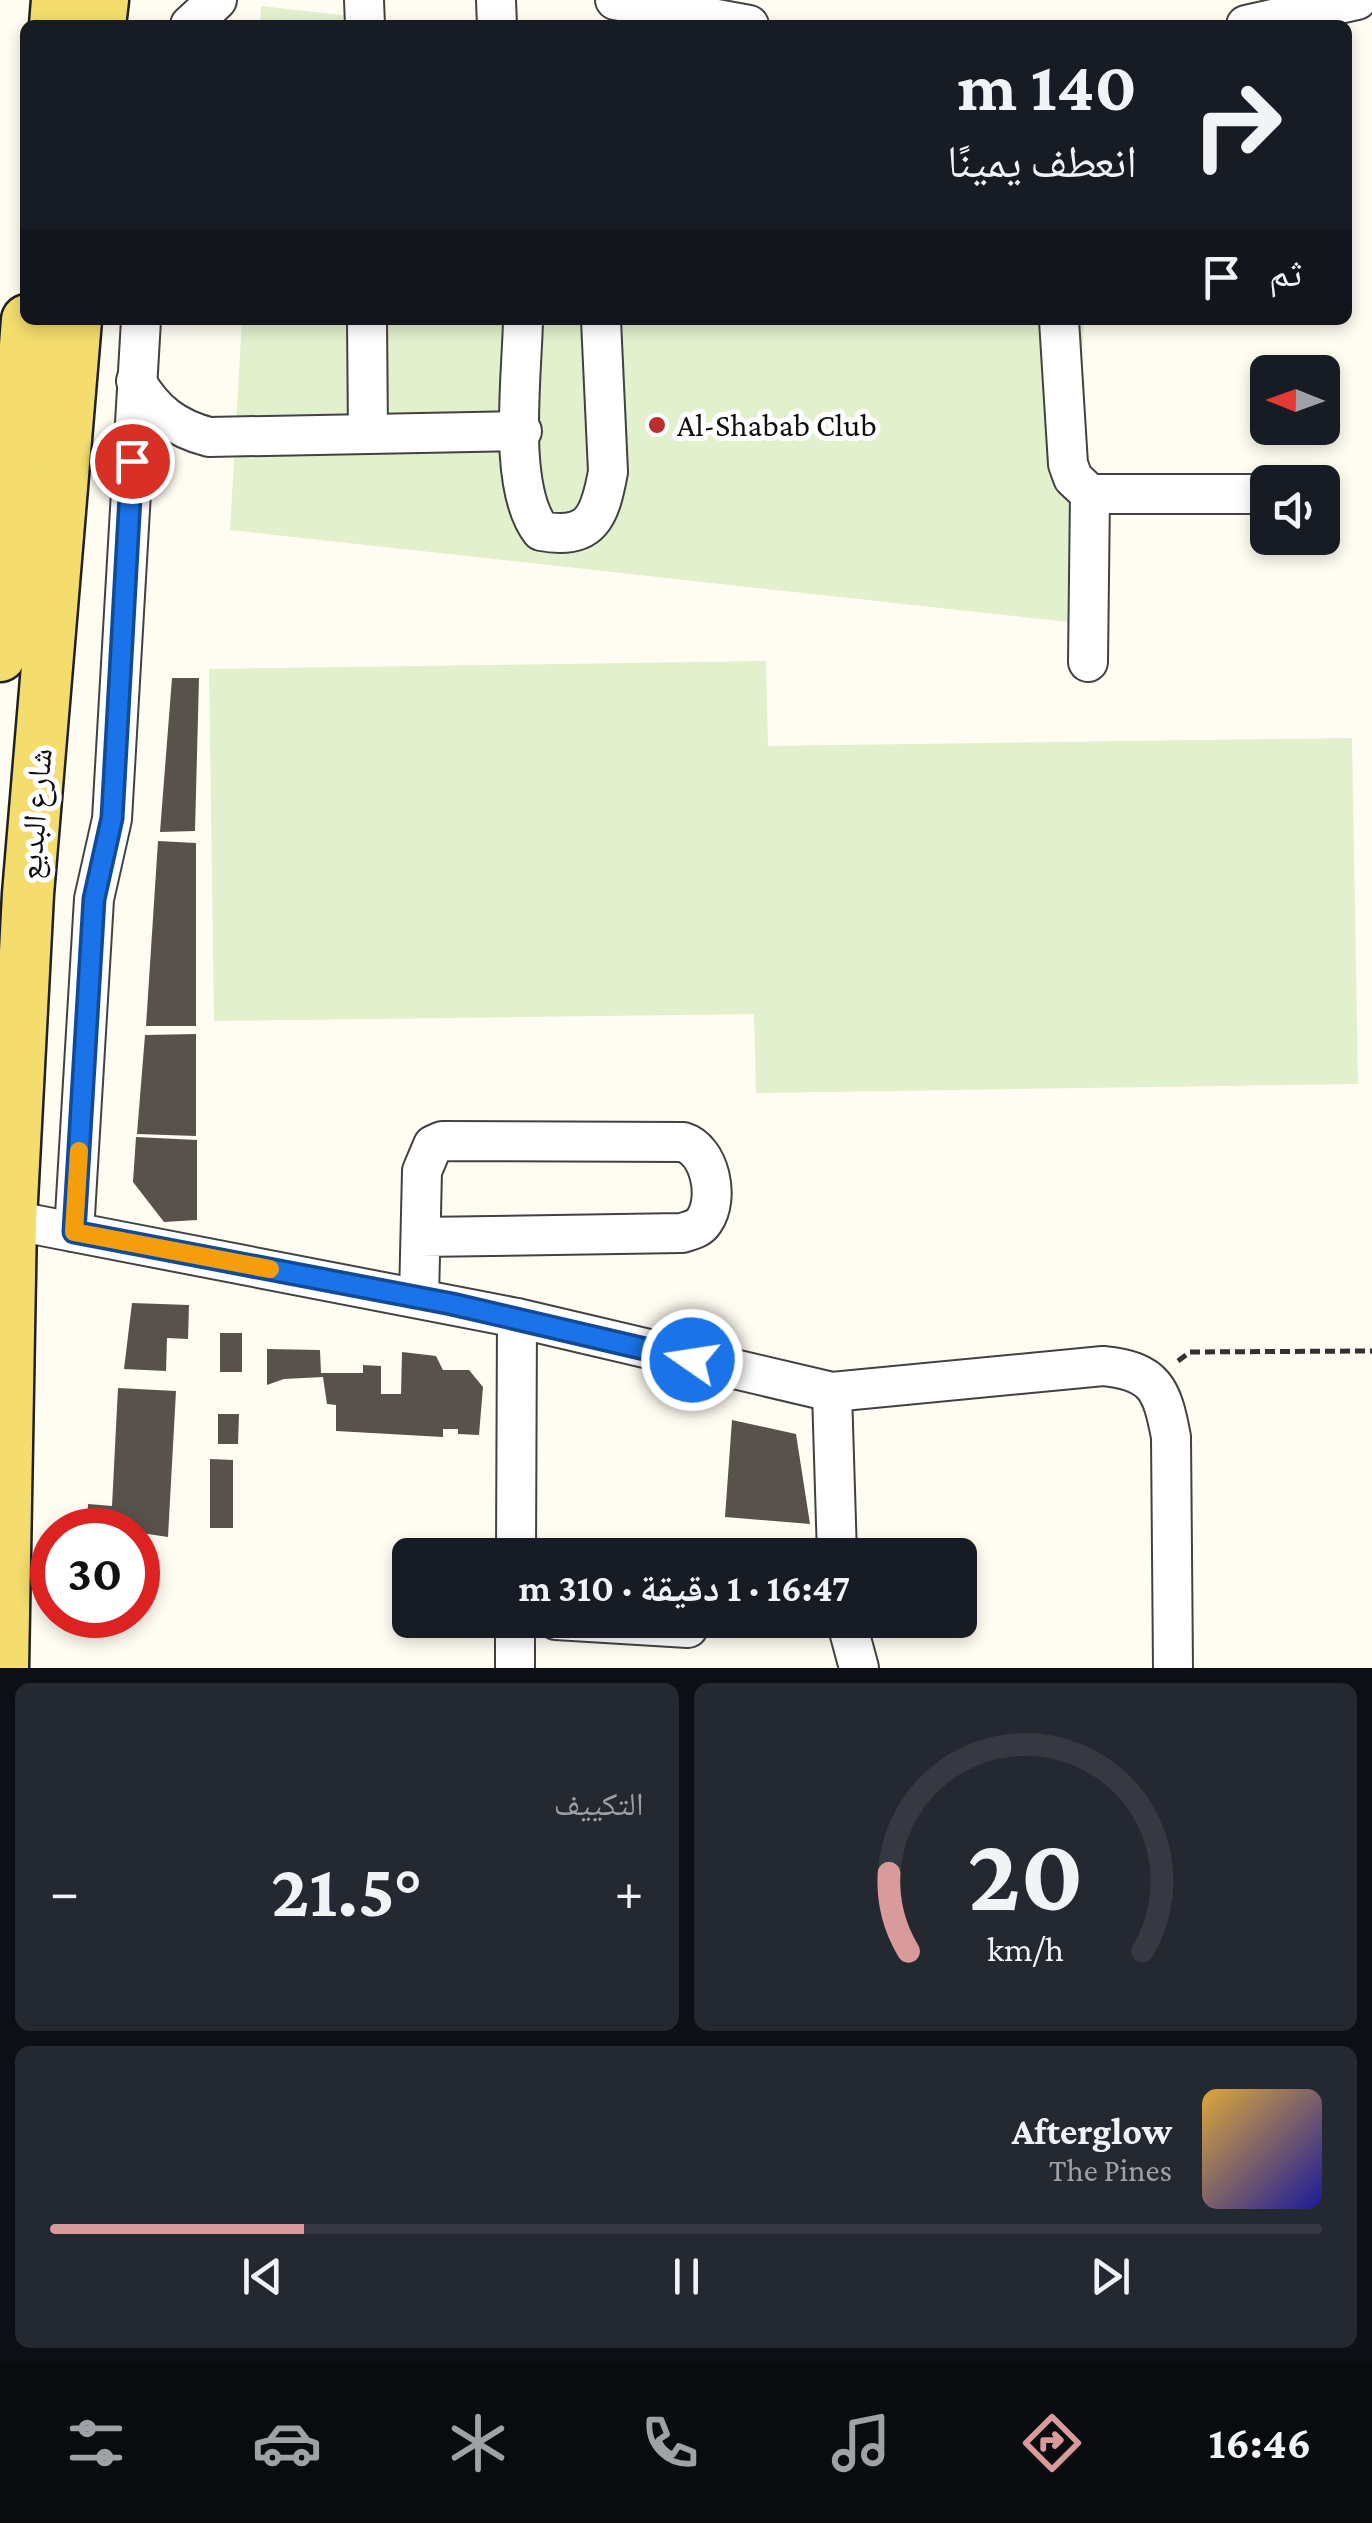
<!DOCTYPE html>
<html lang="ar">
<meta charset="utf-8">
<style>
:root{--surface:#171b24;--page:#242831;--text:#f1f3f6;--muted:#9ea1a6;--line:#363941;--accent:#d99a9b}
body{margin:0;font-family:"Crimson Pro","Noto Naskh Arabic",serif;background:var(--page);color:var(--text);direction:rtl;height:100vh;display:flex;flex-direction:column;font-size:38px;white-space:nowrap}
*{box-sizing:border-box;margin:0}
p{font-size:32px;color:var(--muted)}
.icon{flex:none;width:55px;height:55px;fill:none;stroke:currentColor;stroke-width:2;stroke-linecap:round;stroke-linejoin:round}
.map{position:relative;height:1668px;overflow:hidden;direction:ltr}
.drawer{display:flex;flex-direction:column;gap:15px;padding:15px;background:#0d0f14;flex:1}
.drawer>*{flex:none}
.guide{position:absolute;left:20px;top:20px;width:1332px;height:305px;border-radius:15px;box-shadow:0 5px 15px #0003;direction:rtl;background:#171b24;color:var(--text);overflow:hidden}
.needle{width:65px;rotate:271deg}
.fabs{position:absolute;left:1250px;top:355px;display:grid;gap:20px}
.fabs a{display:grid;place-items:center;width:90px;height:90px;border-radius:15px;background:var(--surface);box-shadow:0 5px 15px #0003;font-size:50px}
.speed{position:absolute;left:30px;top:1508px;display:flex;gap:20px;font-size:50px;font-weight:700;text-align:center}
.speed>*{display:grid;place-content:center;width:130px;height:130px;border-radius:50%;background:var(--surface);box-shadow:0 5px 15px #0003;line-height:1}
.speed .limit{border:15px solid #d22;background:#fff;color:#111}
.pin{position:absolute;display:grid;place-items:center;width:85px;height:85px;color:#fff;margin:-42px;border:5px solid #fff;border-radius:50%;box-shadow:0 2px 10px #0007}
.me{position:absolute;width:110px;margin:-55px;rotate:283deg;stroke-linejoin:round;filter:drop-shadow(0 0 8px #0008)}
.turn{display:flex;align-items:center;gap:35px;height:210px;padding:0 50px;font-size:45px}
.turn .icon{width:130px;height:130px;stroke-width:2.5}
.turn b{display:block;font-size:70px;line-height:85px}
.then{display:flex;align-items:center;height:95px;padding:0 50px;background:#0003;gap:20px;font-size:38px}
.big{font-size:75px;font-weight:700;line-height:1.1}
.drawer .card{flex:1;display:flex;flex-direction:column;justify-content:center;gap:15px;min-width:0;padding:0 35px;border-radius:15px;background:var(--page)}
.drawer .dial{align-items:center;gap:0}
.dial svg{height:260px;overflow:visible;fill:none;stroke:var(--line);stroke-width:7;stroke-linecap:round;text-anchor:middle}
.dial text{fill:var(--text);stroke:none}
.song{display:flex;align-items:center;gap:30px}
.cover{width:120px;height:120px;border-radius:15px;background:linear-gradient(135deg,hsl(40 70% 55%),hsl(240 70% 35%))}
.played{height:10px;border-radius:5px;background:linear-gradient(90deg,var(--accent) 20%,var(--line) 20%)}
.keys{display:flex;justify-content:space-around;direction:ltr}
.heat{display:flex;justify-content:space-between;align-items:center;font-size:55px;direction:ltr}
.drawer .tiles{flex:1;display:grid;gap:15px;grid-template-columns:1fr 1fr}
.card:last-child{grid-column:span 2}
.trip{position:absolute;left:392px;top:1538px;width:585px;height:100px;border-radius:15px;background:var(--surface);box-shadow:0 5px 15px #0003;font-weight:700;line-height:100px;text-align:center;direction:rtl}
.menu{display:flex;height:160px;justify-content:space-around;align-items:center;background:#090b0e;color:var(--muted)}
.menu .icon{width:70px;height:70px}
.menu .selected{color:var(--accent)}
.menu b{font-size:45px;color:var(--text)}
.map>svg:first-child{display:block}
.pitch{fill:#e2f0ce}
.building{fill:#58514c}
.lines{fill:none;stroke-linecap:round;stroke-linejoin:round}
.minor-casing{stroke:#424242;stroke-width:42}
.major-casing{stroke:#202020;stroke-width:55}
.path{stroke:#313131;stroke-width:5;stroke-dasharray:10 5;stroke-linecap:butt}
.minor{stroke:#fff;stroke-width:38}
.major{stroke:#f4dd6d;stroke-width:50}
.route-casing{stroke:#114b97;stroke-width:25}
.route{stroke:#1a73e8;stroke-width:18}
.slow{stroke:#f59e0b;stroke-width:18}
.poi-dot{fill:#bc2e2b;stroke:#fff;stroke-width:4}
.labels{text-anchor:middle;stroke-width:10;stroke-linejoin:round;paint-order:stroke}
.poi-label{font-size:32px;fill:#0f0f0f;stroke:#fff;text-anchor:start}
.street-label{font-size:32px;fill:#0f0f0f;stroke:#fff}
</style>
<div class="map">
<svg width="1372" height="1668" viewBox="0 0 1372 1668">
<rect width="100%" height="100%" fill="#fffdf2"/>
<!-- pitch -->
<g class="pitch">
<path d="M261,6L429,25H260Z"/>
<path d="M242,320H1084L1068,622L230,530Z"/>
<path d="M766,661L768,746L1352,738L1358,1084L756,1093L754,1014L214,1021L209,669Z"/>
</g>
<!-- building -->
<g class="building">
<path d="M172,678H199L195,831L160,832Z"/>
<path d="M158,841L196,843V1026H146Z"/>
<path d="M196,1034V1136L137,1134L145,1035Z"/>
<path d="M136,1137L197,1140V1220L164,1222L133,1182Z"/>
<path d="M132,1303L189,1305L188,1339L167,1338L166,1371L124,1369Z"/>
<rect x="220" y="1333" width="22" height="39"/>
<path d="M267,1349L320,1350L321,1373H363V1365L381,1366V1394H401L402,1352L436,1356L443,1370H469L483,1387L479,1435L458,1434V1429H443V1437L336,1431V1405L327,1404L323,1377L284,1379L267,1385Z"/>
<path d="M118,1388L176,1391L168,1537L87,1525L88,1504L112,1506Z"/>
<path d="M218,1414H239L238,1444H218Z"/>
<path d="M732,1420L796,1434L810,1524L725,1517Z"/>
<path d="M210,1459L233,1460V1528H210Z"/>
</g>
<g class="lines">
<defs>
<g id="minor">
<path d="M364,0L365,25"/>
<path d="M496,0L497,25"/>
<path d="M615,0L749,25"/>
<path d="M190,25L217,0"/>
<path d="M1246,25L1357,0"/>
<path d="M367,320L368,433"/>
<path d="M523,320C522,377 507,487 541,531C592,541 600,515 608,472L601,320"/>
<path d="M1059,320L1068,464L1073,478L1090,494L1088,662"/>
<path d="M136,381C154,412 175,428 209,437L522,431"/>
<path d="M1090,494H1268"/>
<path d="M11,1220L517,1318L832,1392L1103,1366C1155,1371 1162,1389 1171,1437L1173,1668"/>
<path d="M74,1232L94,899L112,819L141,320"/>
<path d="M419,1298L422,1171L433,1145L442,1141L683,1142C710,1150 720,1198 704,1221C699,1229 691,1230 682,1233L421,1237"/>
<path d="M832,1392L837,1555"/>
<path d="M516,1555L517,1318"/>
<path d="M556,1620L688,1628"/>
<path d="M846,1620L859,1668"/>
<path d="M515,1668V1620"/>
</g>
<g id="major">
<path d="M55,25L57,0"/>
<path d="M100,25L103,0"/>
<path d="M0,656L27,320"/>
<path d="M3,1668L11,1220L28,894L76,320"/>
</g>
</defs>
<!-- minor casing -->
<use href="#minor" class="minor-casing"/>
<!-- major casing -->
<use href="#major" class="major-casing"/>
<!-- path -->
<path class="path" d="M1178,1361L1190,1352L1372,1351"/>
<!-- minor -->
<use href="#minor" class="minor"/>
<!-- major -->
<use href="#major" class="major"/>
</g>
<g class="lines">
<defs>
<path id="route" d="M132,461L112,818L94,899L74,1232L452,1304L692,1360"/>
</defs>
<!-- route casing -->
<use href="#route" class="route-casing"/>
<!-- route -->
<use href="#route" class="route"/>
<!-- slow -->
<path class="slow" d="M79,1151L74,1232L270,1269"/>
</g>
<!-- markers -->
<circle class="poi-dot" cx="657" cy="425" r="10"/>
<g class="labels">
<!-- poi labels -->
<g class="poi-label">
<text x="677" y="436">Al-Shabab Club</text>
</g>
<!-- street labels -->
<g class="street-label">
<text transform="translate(35 814) rotate(-85)" y="11">شارع البديع</text>
</g>
</g>
</svg>
<div class="fabs">
<a><svg class="needle" viewBox="-14 -14 28 28"><path d="M0-13l5 13h-10z" fill="#e53935"/><path d="M0 13l5-13h-10z" fill="#9ea1a6"/></svg></a>
<a><svg class="icon" aria-label="sound" viewBox="0 0 24 24"><path d="M4 9h4l5-4v14l-5-4H4zM17 9q2 3 0 6"/></svg></a>
</div>
<div class="speed"><div class="limit">30</div></div>
<div class="pin" style="left:132px;top:461px;background:#d93025"><svg class="icon" aria-label="arrive" viewBox="0 0 24 24"><path d="M6 21V4h12l-3 4 3 4H6"/></svg></div>
<svg class="me" style="left:692px;top:1360px" viewBox="-20 -20 40 40"><circle r="17" fill="#1a73e8" stroke="#fff" stroke-width="3"/><path d="M0-11L8 9 0 5-8 9z" fill="#fff"/></svg>
<div class="trip">16:47 · 1 دقيقة · 310 m</div>
<div class="guide">
<div class="turn"><svg class="icon" aria-label="right" viewBox="0 0 24 24"><path d="M7 20v-9h11M14 6l5 5-5 5"/></svg><div><b>140 m</b>انعطف يمينًا</div></div>
<div class="then">ثم<svg class="icon" aria-label="arrive" viewBox="0 0 24 24"><path d="M6 21V4h12l-3 4 3 4H6"/></svg></div>
</div>
</div>
<section class="drawer">
<div class="tiles">
<div class="card dial"><svg viewBox="0 0 100 80">
<path d="M14 69A42 42 0 1 1 86 69"/>
<path d="M14 69A42 42 0 0 1 8 45" stroke="#d99a9b"/>
<text x="50" y="56" font-size="32" font-weight="700">20</text>
<text x="50" y="72" font-size="11">km/h</text>
</svg></div>
<div class="card"><p>التكييف</p>
<div class="heat"><a>−</a><b class="big">21.5°</b><a>+</a></div>
</div>
<div class="card">
<div class="song"><i class="cover"></i><div><b>Afterglow</b><p>The Pines</p></div></div>
<div class="played"></div>
<div class="keys"><svg class="icon" aria-label="previous" viewBox="0 0 24 24"><path d="M18 5L8 12l10 7zM5 5v14"/></svg><svg class="icon" aria-label="pause" viewBox="0 0 24 24"><path d="M8 5v14M16 5v14"/></svg><svg class="icon" aria-label="next" viewBox="0 0 24 24"><path d="M6 5l10 7-10 7zM19 5v14"/></svg></div>
</div>
</div>
</section>
<nav class="menu">
<b>16:46</b>
<svg class="icon selected" aria-label="directions" viewBox="0 0 24 24"><path d="M12 3l9 9-9 9-9-9zM9 14v-3h6M13 9l2 2-2 2"/></svg>
<svg class="icon" aria-label="music" viewBox="0 0 24 24"><path d="M9 18V5l10-2v13"/><circle cx="6" cy="18" r="3"/><circle cx="16" cy="16" r="3"/></svg>
<svg class="icon" aria-label="phone" viewBox="0 0 24 24"><path d="M5 4h4l2 5-3 2q2 4 5 5l2-3 5 2v4C11 20 4 13 5 4z"/></svg>
<svg class="icon" aria-label="climate" viewBox="0 0 24 24"><path d="M12 3v18M4 7l16 10M4 17L20 7"/></svg>
<svg class="icon" aria-label="car" viewBox="0 0 24 24"><path d="M5 17H2v-5l4-1 3-4h7l3 4 3 1v5h-3M9 17h6M6 11h13"/><circle cx="7" cy="17" r="2"/><circle cx="17" cy="17" r="2"/></svg>
<svg class="icon" aria-label="filters" viewBox="0 0 24 24"><path d="M4 7h16M4 17h16"/><circle cx="9" cy="7" r="2"/><circle cx="15" cy="17" r="2"/></svg>
</nav>
